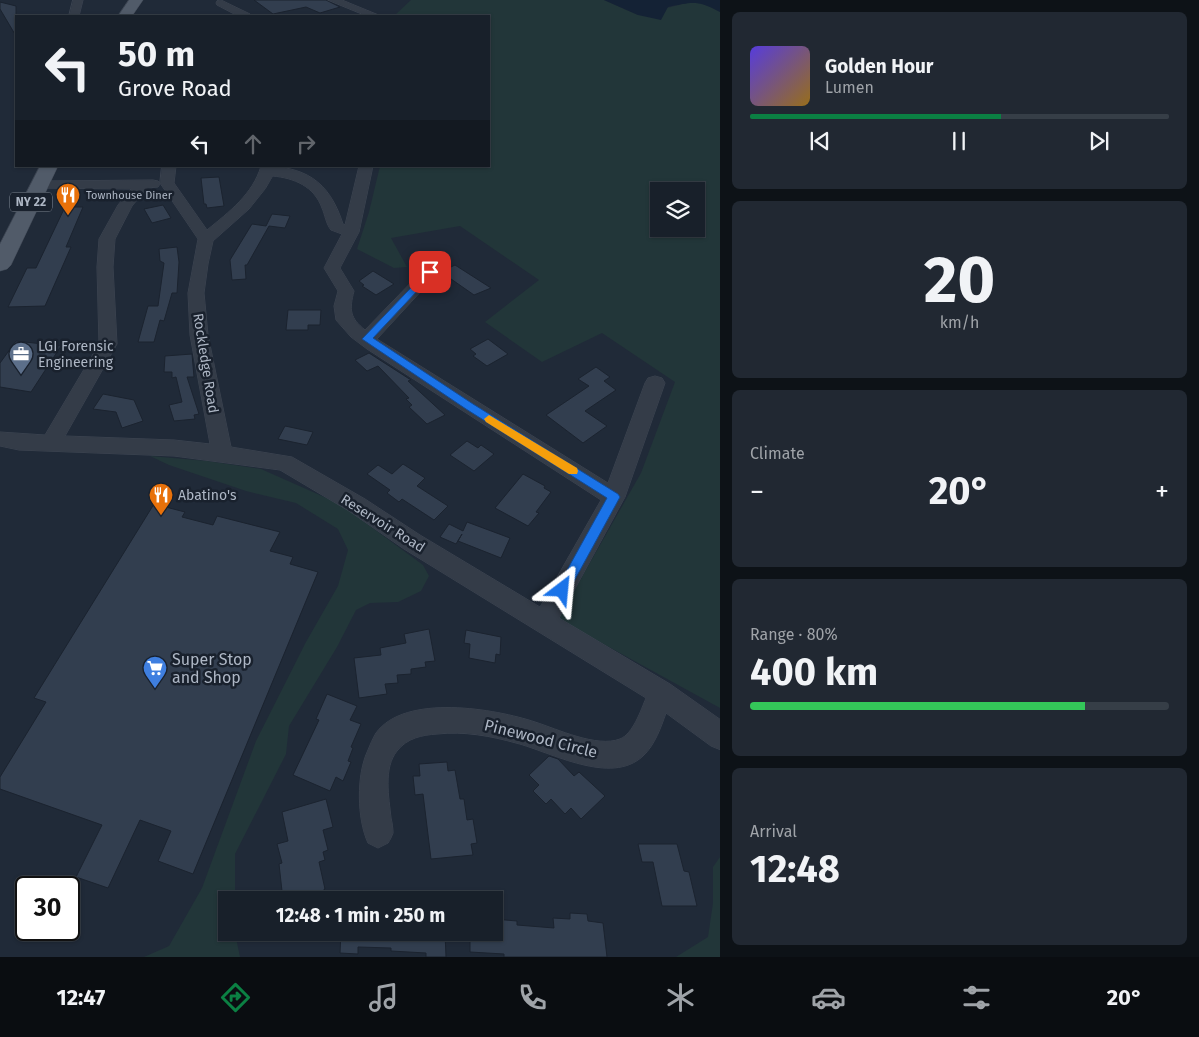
<!DOCTYPE html>
<meta charset="utf-8">
<style>
:root{--surface:#18202a;--page:#212832;--text:#f1f3f6;--muted:#9fa3a8;--line:#363e47;--accent:#0b8043}
body{margin:0;font-family:"Fira Sans",sans-serif;background:var(--page);color:var(--text);height:100vh;display:flex;flex-direction:column;font-size:19px;white-space:nowrap}
*{box-sizing:border-box;margin:0}
p{font-size:16px;color:var(--muted)}
.icon{flex:none;width:28px;height:28px;fill:none;stroke:currentColor;stroke-width:2;stroke-linecap:round;stroke-linejoin:round}
.map{position:relative;flex:1;overflow:hidden}
.sheet{display:flex;flex-direction:column;gap:12px;padding:12px;background:#0d1217;width:479px}
.sheet>*{flex:none}
.hud{position:absolute;left:15px;top:15px;width:475px;height:152px;border-radius:0px;box-shadow:0 1px 4px #0004,0 0 0 1px var(--line);background:#18202a;color:var(--text);overflow:hidden}
.tools{position:absolute;left:650px;top:182px;display:grid;gap:10px}
.tools a{display:grid;place-items:center;width:55px;height:55px;border-radius:0px;background:var(--surface);box-shadow:0 1px 4px #0004,0 0 0 1px var(--line);font-size:25px}
.speed{position:absolute;left:15px;top:876px;display:flex;gap:10px;font-size:25px;font-weight:700;text-align:center}
.speed>*{display:grid;place-content:center;width:65px;height:65px;border-radius:50%;background:var(--surface);box-shadow:0 1px 4px #0004,0 0 0 1px var(--line);line-height:1}
.speed .limit{border:2px solid #111;border-radius:8px;background:#fff;color:#111}
.pin{position:absolute;display:grid;place-items:center;width:42px;height:42px;color:#fff;margin:-21px;border-radius:10px;box-shadow:0 2px 8px #0006}
.me{position:absolute;width:55px;margin:-28px;rotate:29deg;stroke-linejoin:round;filter:drop-shadow(0 0 4px #0008)}
.turn{display:flex;align-items:center;gap:18px;height:105px;padding:0 20px;font-size:22px}
.turn .icon{width:65px;height:65px;stroke-width:2.5}
.turn b{display:block;font-size:35px;line-height:42px}
.lanes{display:flex;align-items:center;height:48px;padding:0 20px;background:#0003;justify-content:center;gap:25px;direction:ltr}
.lanes .off{opacity:.35}
.big{font-size:38px;font-weight:700;line-height:1.1}
.sheet .widget{flex:1;display:flex;flex-direction:column;justify-content:center;gap:8px;min-width:0;padding:0 18px;border-radius:8px;background:var(--page)}
.sheet .dial{align-items:center;gap:0}
.dial b{font-size:65px;line-height:1}
.song{display:flex;align-items:center;gap:15px}
.cover{width:60px;height:60px;border-radius:8px;background:linear-gradient(135deg,hsl(250 70% 55%),hsl(40 70% 35%))}
.played{height:5px;border-radius:2px;background:linear-gradient(90deg,var(--accent) 60%,var(--line) 60%)}
.keys{display:flex;justify-content:space-around;direction:ltr}
.heat{display:flex;justify-content:space-between;align-items:center;font-size:28px;direction:ltr}
.charge{height:8px;border-radius:4px;background:linear-gradient(90deg,#34c759 80%,var(--line) 0)}
.trip{position:absolute;left:218px;top:891px;width:285px;height:50px;border-radius:0px;background:var(--surface);box-shadow:0 1px 4px #0004,0 0 0 1px var(--line);font-weight:700;line-height:50px;text-align:center}
.menu{display:flex;height:80px;justify-content:space-around;align-items:center;background:#0a0d11;color:var(--muted)}
.menu .icon{width:35px;height:35px}
.menu .selected{color:var(--accent)}
.menu b{font-size:22px;color:var(--text)}
main{display:flex;flex:1;min-height:0}
.map>svg:first-child{display:block}
.green{fill:#223639;fill-rule:evenodd}
.water{fill:#142235}
.building{fill:#323e4f;stroke:#1b232f}
.lines{fill:none;stroke-linecap:round;stroke-linejoin:round}
.minor-casing{stroke:#3d4552;stroke-width:1}
.major-casing{stroke:#3d4552;stroke-width:1}
.minor{fill:#343c48;fill-rule:evenodd}
.major{fill:#515b69;fill-rule:evenodd}
.route{fill:#1a73e8;stroke:#114b97}
.slow{fill:#f59e0b}
.labels{text-anchor:middle;stroke-width:5;stroke-linejoin:round;paint-order:stroke}
.far-poi-label{font-size:11px;fill:#aeb7c5;stroke:#19212d;text-anchor:start}
.shield{fill:#19212d;stroke:#818a97;stroke-width:1}
.shield-label{font-size:12px;font-weight:bold;fill:#aeb7c5}
.poi-label{font-size:14px;fill:#aeb7c5;stroke:#19212d;text-anchor:start}
.street-label{font-size:14px;fill:#aeb7c5;stroke:#19212d}
.near-poi-label{font-size:16px;fill:#aeb7c5;stroke:#19212d;text-anchor:start}
.near-street-label{font-size:16px;fill:#aeb7c5;stroke:#19212d}
</style>
<main>
<div class="map">
<svg width="721" height="957" viewBox="0 0 721 957">
<rect width="100%" height="100%" fill="#202a38"/>
<!-- green -->
<g class="green">
<path d="M411,0H604L638,15L695,1L705,3L720,12V708L558,619L641,473L675,382L602,333L542,362L485,322L539,280L460,226L391,238L407,267L394,268L357,249L369,212L380,166H489V16H394ZM659,191H696V229H659Z"/>
<path d="M150,456L207,461L261,469L340,504L423,565L429,576L421,591L398,602L370,603L356,610L337,647L289,726L286,754L235,854V900H226V932L235,933L240,957H144L169,946L202,888L256,741L306,642L338,586L348,550L338,529L296,503L246,491L169,465Z"/>
<path d="M720,857V957H676L708,937L713,903V867Z"/>
</g>
<!-- water -->
<path class="water" d="M604,0H720V12C697,0 693,2 668,7L661,20L638,15Z"/>
<!-- building -->
<g class="building">
<path d="M254,0H326L340,7L320,13L306,7L273,14Z"/>
<path d="M0,2L16,6V36L0,9Z"/>
<path d="M219,177L224,206L207,208L206,204H204L201,178Z"/>
<path d="M163,205L171,218L152,223L144,209Z"/>
<path d="M65,207H83L66,247H71L45,306L8,307L27,268H36Z"/>
<path d="M272,214L290,216L285,228L269,226L247,265H245L246,279L232,280L230,260L252,224L266,226Z"/>
<path d="M177,247L179,262L177,293H172L164,321L160,320L154,342H138L148,306H158L164,263L160,261L159,249Z"/>
<path d="M455,265L491,288L474,295L441,272Z"/>
<path d="M373,271L394,284L376,295L362,286L364,285L359,281Z"/>
<path d="M288,310H321L320,325H308V330H286Z"/>
<path d="M488,339L508,354L487,366L473,356L476,354L470,349Z"/>
<path d="M16,341L61,346L31,392L0,387V363Z"/>
<path d="M369,353L411,380L408,381L445,415L427,424L409,407L412,405L406,399L409,398L378,366L367,371L355,360Z"/>
<path d="M192,354L194,377H187L199,414L194,415L195,419L174,421L169,405L182,402L176,377L172,378V372H164L165,356Z"/>
<path d="M596,367L610,377L604,381L616,390L585,411L607,426L583,443L546,415L589,386L578,379Z"/>
<path d="M103,394L134,400L143,421L122,428L116,412L93,409Z"/>
<path d="M285,426L313,432L307,445L278,439Z"/>
<path d="M467,441L478,448L481,445L494,454L474,471L450,455Z"/>
<path d="M403,464L425,478L417,486L448,506L434,520L402,499L399,502L387,493L390,490L367,474L378,465L392,474Z"/>
<path d="M523,474L545,486L544,488L551,492L536,512L539,513L528,526L495,508Z"/>
<path d="M154,504L185,512L182,517L213,525L217,516L280,532L270,551L293,557L290,564L318,572L193,874L158,861L171,831L140,820L108,888L76,877L102,825L0,789V777L46,702L34,698Z"/>
<path d="M467,522L510,538L501,558L458,541L462,534L456,544L440,537L449,524L463,531Z"/>
<path d="M429,629L435,661L425,662L426,667L411,669V674L397,675L398,683L385,684L387,694L359,698L354,658L381,655L380,648L406,643L404,634Z"/>
<path d="M466,630L501,637L500,655L496,654L495,663L469,658L470,644L464,643Z"/>
<path d="M327,694L357,706L350,720L361,724L351,747L353,748L348,761L351,762L343,781L336,777L330,791L293,775L319,720L316,719Z"/>
<path d="M549,756L558,759L574,776L579,772L605,796L581,819L571,808L565,814L551,799L546,804L533,791L539,785L529,775Z"/>
<path d="M447,762L448,771L455,770L460,799H464L467,820L473,819L477,843L471,844L473,855L431,859L423,794L415,795L413,776H420L419,764Z"/>
<path d="M326,799L333,827L323,830L328,850L323,852L325,860L319,862L325,889H324L325,894L320,896L321,900H283L279,864L282,863L277,844L288,841L282,812Z"/>
<path d="M638,844H677L684,871L689,872L697,906H662L653,862H642Z"/>
<path d="M570,913L587,914L588,921L603,923L607,957H504V954L470,952V932H494V919L517,921V925L554,928L553,918L570,919Z"/>
<path d="M341,932H445L446,957H426V953L391,951V948L358,947V954L340,953Z"/>
</g>
<g class="lines">
<defs>
<g id="minor">
<path d="M73,0H83L79,16H69Z"/>
<path d="M221,0L250,14L251,16H238L217,5L216,3L217,1Z"/>
<path d="M328,0H342L381,16H367Z"/>
<path d="M162,166H176L174,183L207,230C229,212 253,194 261,166C304,166 329,180 343,224L345,225L359,166H373L359,232L340,268L354,291C349,310 350,318 365,330L424,269H436L438,272L436,275L377,339L608,483L645,383L648,378L655,376L662,378L665,383L625,497L559,618L670,684L721,720V750L711,746L666,713C661,727 655,745 643,756C611,786 551,752 516,743C491,736 464,731 437,734C422,735 407,738 397,751C383,768 389,798 391,818C392,822 393,828 393,833C392,836 390,840 388,843L378,848L368,843C357,819 356,775 368,750C370,745 373,738 376,733C405,693 496,709 535,722C557,729 597,748 620,739C633,734 641,710 646,698L404,549L349,511L280,470L174,456L19,450L0,446V432L45,435L99,344L97,267L99,239L118,205L131,189L36,188L34,185L36,182L41,181L153,180L158,181L160,184L158,187L147,188L132,206L115,239L113,267L117,344L65,436L174,440L210,444L190,335L188,293L198,239L160,183ZM273,176C294,178 314,186 322,208C325,215 326,224 331,230L342,234L324,268L338,291L334,306L336,320L351,337L367,349L601,500L540,607L420,535L365,499L292,457L231,447L208,335L204,293L208,264L213,241L249,209L265,189Z"/>
</g>
<g id="major">
<path d="M129,0H143L132,16H118Z"/>
<path d="M40,166H58L11,265L7,269L0,271V244Z"/>
</g>
</defs>
<!-- minor casing -->
<use href="#minor" class="minor-casing"/>
<!-- major casing -->
<use href="#major" class="major-casing"/>
<!-- minor -->
<use href="#minor" class="minor"/>
<!-- major -->
<use href="#major" class="major"/>
</g>
<!-- route -->
<path class="route" d="M430,270L433,271V274L373,338L473,404L618,494L620,497L567,594L562,596L558,594L556,590L607,498L466,409L362,339L427,271Z"/>
<!-- slow -->
<path class="slow" d="M489,415L577,468L578,471L577,474H569L486,422L484,419Z"/>
<!-- icons -->
<defs>
<symbol id="restaurant-pin" viewBox="-11 -11 22 30"><path d="M0 17L-7.5 6A9.5 9.5 0 1 1 7.5 6Z" fill="#e8710a" stroke="#19212d"/><path d="M-5-6h1v4h1v-4h1v4h1v-4h1v5L-1.5 .5V6h-2V.5L-5-1ZM5-6V6H3V1.5H1.5Q1.5-4 5-6Z" fill="#fff"/></symbol>
<symbol id="office-pin" viewBox="-11 -11 22 30"><path d="M0 17L-7.5 6A9.5 9.5 0 1 1 7.5 6Z" fill="#5c6f8a" stroke="#19212d"/><path d="M-6-3h4V-5.5h4V-3h4V5H-6ZM-1-4.5V-3h2v-1.5ZM-6 0V1H6V0Z" fill="#fff"/></symbol>
<symbol id="supermarket-pin" viewBox="-11 -11 22 30"><path d="M0 17L-7.5 6A9.5 9.5 0 1 1 7.5 6Z" fill="#3f7fe0" stroke="#19212d"/><path d="M-6-5.5h2.5l.6 2H6L4.5 2H-2.5L-4.4-4H-6ZM-1.5 3.2a1.3 1.3 0 1 0 .1 0ZM3 3.2a1.3 1.3 0 1 0 .1 0Z" fill="#fff"/></symbol>
</defs>
<g fill-rule="evenodd">
<use href="#restaurant-pin" x="54" y="181" width="28" height="38"/>
<use href="#office-pin" x="7" y="340" width="28" height="38"/>
<use href="#restaurant-pin" x="147" y="481" width="28" height="38"/>
<use href="#supermarket-pin" x="141" y="654" width="28" height="38"/>
</g>
<g class="labels">
<!-- far-poi labels -->
<g class="far-poi-label">
<text x="86" y="199">Townhouse Diner</text>
</g>
<!-- shield labels -->
<rect class="shield" x="10" y="192.5" width="42" height="19" rx="4"/>
<g class="shield-label">
<text x="31" y="206">NY 22</text>
</g>
<!-- poi labels -->
<g class="poi-label">
<text x="38" y="351">LGI Forensic<tspan x="38" dy="16">Engineering</tspan></text>
<text x="178" y="500">Abatino's</text>
</g>
<!-- street labels -->
<g class="street-label">
<text transform="translate(206 363) rotate(81)" y="5">Rockledge Road</text>
<text transform="translate(383 523) rotate(32)" y="5">Reservoir Road</text>
</g>
<!-- near-poi labels -->
<g class="near-poi-label">
<text x="172" y="665">Super Stop<tspan x="172" dy="18">and Shop</tspan></text>
</g>
<!-- near-street labels -->
<g class="near-street-label">
<text transform="translate(541 738) rotate(14)" y="6">Pinewood Circle</text>
</g>
</g>
</svg>
<div class="tools">
<a><svg class="icon" aria-label="layers" viewBox="0 0 24 24"><path d="M12 4l9 5-9 5-9-5zM3 14l9 5 9-5"/></svg></a>
</div>
<div class="speed"><div class="limit">30</div></div>
<div class="pin" style="left:430px;top:272px;background:#d93025"><svg class="icon" aria-label="arrive" viewBox="0 0 24 24"><path d="M6 21V4h12l-3 4 3 4H6"/></svg></div>
<svg class="me" style="left:562px;top:590px" viewBox="-20 -20 40 40"><path d="M0-17L14 15 0 8-14 15z" fill="#1a73e8" stroke="#fff" stroke-width="4"/></svg>
<div class="trip">12:48 · 1 min · 250 m</div>
<div class="hud">
<div class="turn"><svg class="icon" aria-label="left" viewBox="0 0 24 24"><path d="M17 20v-9H6M10 6l-5 5 5 5"/></svg><div><b>50 m</b>Grove Road</div></div>
<div class="lanes"><svg class="icon" aria-label="left" viewBox="0 0 24 24"><path d="M17 20v-9H6M10 6l-5 5 5 5"/></svg><svg class="icon off" aria-label="ahead" viewBox="0 0 24 24"><path d="M12 20V5M6 11l6-6 6 6"/></svg><svg class="icon off" aria-label="right" viewBox="0 0 24 24"><path d="M7 20v-9h11M14 6l5 5-5 5"/></svg></div>
</div>
</div>
<section class="sheet">
<div class="widget">
<div class="song"><i class="cover"></i><div><b>Golden Hour</b><p>Lumen</p></div></div>
<div class="played"></div>
<div class="keys"><svg class="icon" aria-label="previous" viewBox="0 0 24 24"><path d="M18 5L8 12l10 7zM5 5v14"/></svg><svg class="icon" aria-label="pause" viewBox="0 0 24 24"><path d="M8 5v14M16 5v14"/></svg><svg class="icon" aria-label="next" viewBox="0 0 24 24"><path d="M6 5l10 7-10 7zM19 5v14"/></svg></div>
</div>
<div class="widget dial"><b>20</b><p>km/h</p></div>
<div class="widget"><p>Climate</p>
<div class="heat"><a>−</a><b class="big">20°</b><a>+</a></div>
</div>
<div class="widget"><p>Range · 80%</p><b class="big">400 km</b><div class="charge"></div></div>
<div class="widget"><p>Arrival</p><b class="big">12:48</b></div>
</section>
</main>
<nav class="menu">
<b>12:47</b>
<svg class="icon selected" aria-label="directions" viewBox="0 0 24 24"><path d="M12 3l9 9-9 9-9-9zM9 14v-3h6M13 9l2 2-2 2"/></svg>
<svg class="icon" aria-label="music" viewBox="0 0 24 24"><path d="M9 18V5l10-2v13"/><circle cx="6" cy="18" r="3"/><circle cx="16" cy="16" r="3"/></svg>
<svg class="icon" aria-label="phone" viewBox="0 0 24 24"><path d="M5 4h4l2 5-3 2q2 4 5 5l2-3 5 2v4C11 20 4 13 5 4z"/></svg>
<svg class="icon" aria-label="climate" viewBox="0 0 24 24"><path d="M12 3v18M4 7l16 10M4 17L20 7"/></svg>
<svg class="icon" aria-label="car" viewBox="0 0 24 24"><path d="M5 17H2v-5l4-1 3-4h7l3 4 3 1v5h-3M9 17h6M6 11h13"/><circle cx="7" cy="17" r="2"/><circle cx="17" cy="17" r="2"/></svg>
<svg class="icon" aria-label="filters" viewBox="0 0 24 24"><path d="M4 7h16M4 17h16"/><circle cx="9" cy="7" r="2"/><circle cx="15" cy="17" r="2"/></svg>
<b>20°</b>
</nav>
